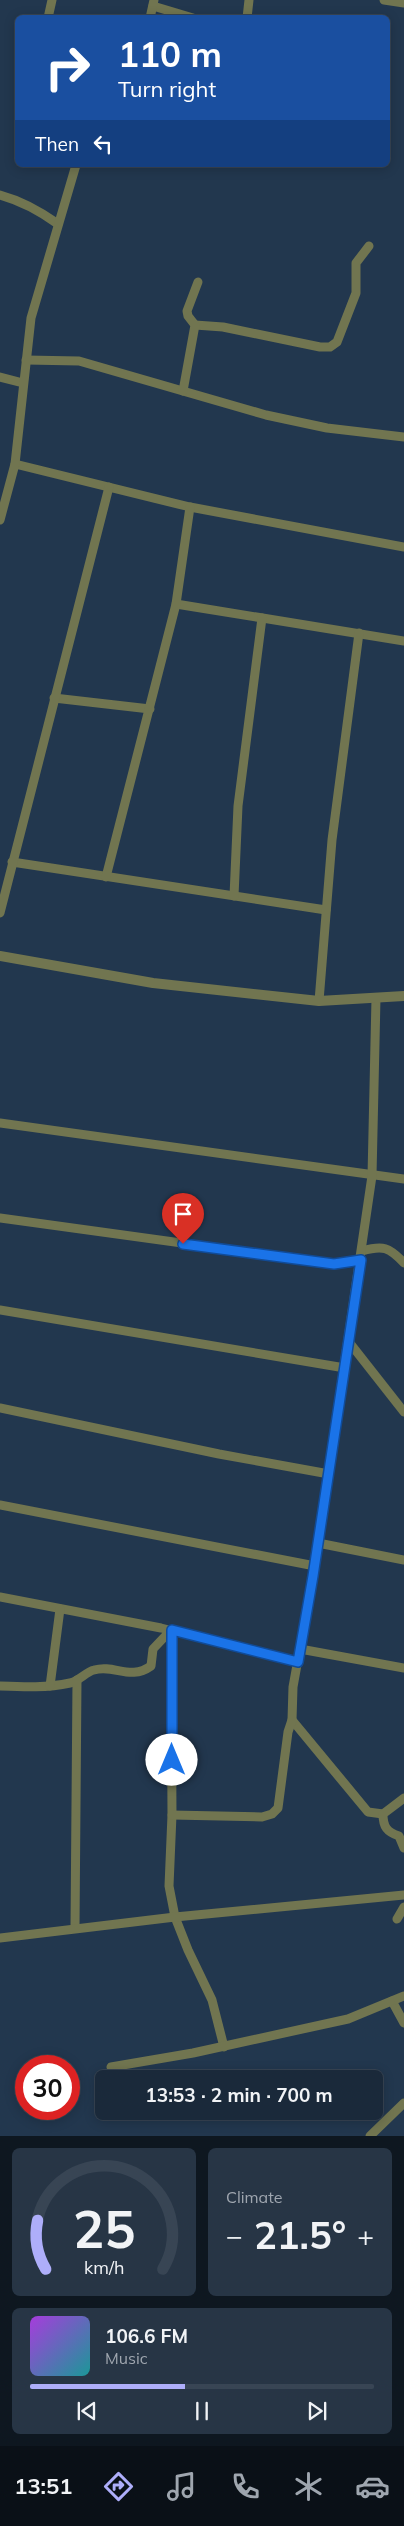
<!DOCTYPE html>
<meta charset="utf-8">
<style>
:root{--surface:#1a293a;--page:#273545;--text:#f1f3f6;--muted:#9fa6af;--line:#384554;--accent:#aeaefa}
body{margin:0;font-family:Mulish,sans-serif;background:var(--page);color:var(--text);height:100vh;display:flex;flex-direction:column;font-size:19px;white-space:nowrap}
*{box-sizing:border-box;margin:0}
p{font-size:16px;color:var(--muted)}
.icon{flex:none;width:28px;height:28px;fill:none;stroke:currentColor;stroke-width:2;stroke-linecap:round;stroke-linejoin:round}
.map{position:relative;height:2136px;overflow:hidden}
.drawer{display:flex;flex-direction:column;gap:12px;padding:12px;background:#0e1720;flex:1}
.drawer>*{flex:none}
.hud{position:absolute;left:15px;top:15px;width:375px;height:152px;border-radius:8px;box-shadow:0 2px 12px #0003,0 0 0 1px var(--line);background:#1a4fa0;color:#fff;overflow:hidden}
.speed{position:absolute;left:15px;top:2055px;display:flex;gap:10px;font-size:25px;font-weight:700;text-align:center}
.speed>*{display:grid;place-content:center;width:65px;height:65px;border-radius:50%;background:var(--surface);box-shadow:0 2px 12px #0003,0 0 0 1px var(--line);line-height:1}
.speed .limit{border:8px solid #d22;background:#fff;color:#111}
.pin{position:absolute;display:grid;place-items:center;width:42px;height:42px;color:#fff;margin:-51px -21px;border-radius:50% 50% 50% 0;rotate:-45deg;box-shadow:0 0 5px #0007}
.pin .icon{rotate:45deg}
.me{position:absolute;width:55px;margin:-28px;rotate:0deg;stroke-linejoin:round;filter:drop-shadow(0 0 4px #0008)}
.turn{display:flex;align-items:center;gap:18px;height:105px;padding:0 20px;font-size:22px}
.turn .icon{width:65px;height:65px;stroke-width:2.5}
.turn b{display:block;font-size:35px;line-height:42px}
.then{display:flex;align-items:center;height:48px;padding:0 20px;background:#0003;gap:10px;font-size:19px}
.big{font-size:38px;font-weight:700;line-height:1.1}
.drawer .card{flex:1;display:flex;flex-direction:column;justify-content:center;gap:8px;min-width:0;padding:0 18px;border-radius:8px;background:var(--page)}
.drawer .dial{align-items:center;gap:0}
.dial svg{height:130px;overflow:visible;fill:none;stroke:var(--line);stroke-width:7;stroke-linecap:round;text-anchor:middle}
.dial text{fill:var(--text);stroke:none}
.song{display:flex;align-items:center;gap:15px}
.cover{width:60px;height:60px;border-radius:8px;background:linear-gradient(135deg,hsl(280 70% 55%),hsl(180 70% 35%))}
.played{height:5px;border-radius:2px;background:linear-gradient(90deg,var(--accent) 45%,var(--line) 45%)}
.keys{display:flex;justify-content:space-around;direction:ltr}
.heat{display:flex;justify-content:space-between;align-items:center;font-size:28px;direction:ltr}
.drawer .tiles{flex:1;display:grid;gap:12px;grid-template-columns:1fr 1fr}
.card:last-child{grid-column:span 2}
.trip{position:absolute;left:95px;top:2070px;width:288px;height:50px;border-radius:8px;background:var(--surface);box-shadow:0 2px 12px #0003,0 0 0 1px var(--line);font-weight:700;line-height:50px;text-align:center}
.dock{display:flex;height:80px;justify-content:space-around;align-items:center;background:#0a1017;color:var(--muted)}
.dock .icon{width:35px;height:35px}
.dock .selected{color:var(--accent)}
.dock b{font-size:22px;color:var(--text)}
.map>svg:first-child{display:block}
.lines{fill:none;stroke-linecap:round;stroke-linejoin:round}
.minor{stroke:#717550;stroke-width:9}
.tertiary{stroke:#717550;stroke-width:10}
.route-casing{stroke:#114b97;stroke-width:12}
.route{stroke:#1a73e8;stroke-width:9}
</style>
<div class="map">
<svg width="404" height="2136" viewBox="0 0 404 2136">
<rect width="100%" height="100%" fill="#22374e"/>
<g class="lines">
<!-- minor -->
<g class="minor">
<path d="M384,0L404,3"/>
<path d="M153,6L193,18"/>
<path d="M48,18L52,0"/>
<path d="M150,18L154,0"/>
<path d="M247,18L249,0"/>
<path d="M0,195C22,201 40,211 58,224"/>
<path d="M195,325L223,327L320,347H330L337,342L356,293V263L369,246"/>
<path d="M26,360L79,361L266,415L327,428L404,437"/>
<path d="M0,377L23,383"/>
<path d="M183,391L195,325L188,316L187,311L198,282"/>
<path d="M15,464L190,507L404,547"/>
<path d="M0,520L15,464L31,318L76,165"/>
<path d="M176,604L404,641"/>
<path d="M54,698L150,709"/>
<path d="M12,862L326,910"/>
<path d="M106,877L176,604L190,507"/>
<path d="M234,896L238,806L262,618"/>
<path d="M0,913L109,487"/>
<path d="M319,1001L332,840L359,633"/>
<path d="M0,1123L404,1179"/>
<path d="M0,1218L334,1264L361,1260"/>
<path d="M362,1251C383,1245 389,1247 404,1263"/>
<path d="M0,1310L345,1368"/>
<path d="M349,1342L404,1412"/>
<path d="M0,1408L219,1454L329,1474"/>
<path d="M0,1505L315,1566"/>
<path d="M318,1543L404,1560"/>
<path d="M0,1597L161,1628L297,1662"/>
<path d="M171,1630L172,1815L169,1886L175,1917L188,1950L212,2000L224,2047"/>
<path d="M300,1649L404,1668"/>
<path d="M0,1686C24,1687 47,1688 70,1683C79,1681 86,1672 94,1670C115,1664 130,1681 151,1666L153,1649L171,1630"/>
<path d="M50,1686L60,1609"/>
<path d="M292,1720L368,1812L383,1814"/>
<path d="M404,1798L383,1814C383,1827 387,1832 399,1836L404,1848"/>
<path d="M172,1815L262,1817L272,1814L278,1808L288,1732L292,1720L293,1687L313,1576L372,1176L376,998"/>
<path d="M397,1919L404,1907"/>
<path d="M75,1928L77,1680"/>
<path d="M0,1938L175,1917L404,1895"/>
<path d="M392,2001L404,2023"/>
<path d="M111,2067L193,2053L348,2019L404,1996"/>
<path d="M370,2136L404,2103"/>
</g>
<!-- tertiary -->
<path class="tertiary" d="M0,956L153,983L319,1001L404,996"/>
</g>
<g class="lines">
<defs>
<path id="route" d="M172,1760V1630L298,1662L313,1576L361,1260L334,1264L183,1244"/>
</defs>
<!-- route casing -->
<use href="#route" class="route-casing"/>
<!-- route -->
<use href="#route" class="route"/>
</g>
</svg>
<div class="speed"><div class="limit">30</div></div>
<div class="pin" style="left:183px;top:1244px;background:#d93025"><svg class="icon" aria-label="arrive" viewBox="0 0 24 24"><path d="M6 21V4h12l-3 4 3 4H6"/></svg></div>
<svg class="me" style="left:172px;top:1760px" viewBox="-20 -20 40 40"><circle r="19" fill="#fff"/><path d="M0-13L10 11 0 6-10 11z" fill="#1a73e8"/></svg>
<div class="trip">13:53 · 2 min · 700 m</div>
<div class="hud">
<div class="turn"><svg class="icon" aria-label="right" viewBox="0 0 24 24"><path d="M7 20v-9h11M14 6l5 5-5 5"/></svg><div><b>110 m</b>Turn right</div></div>
<div class="then">Then<svg class="icon" aria-label="left" viewBox="0 0 24 24"><path d="M17 20v-9H6M10 6l-5 5 5 5"/></svg></div>
</div>
</div>
<section class="drawer">
<div class="tiles">
<div class="card dial"><svg viewBox="0 0 100 80">
<path d="M14 69A42 42 0 1 1 86 69"/>
<path d="M14 69A42 42 0 0 1 9 39" stroke="#aeaefa"/>
<text x="50" y="56" font-size="32" font-weight="700">25</text>
<text x="50" y="72" font-size="11">km/h</text>
</svg></div>
<div class="card"><p>Climate</p>
<div class="heat"><a>−</a><b class="big">21.5°</b><a>+</a></div>
</div>
<div class="card">
<div class="song"><i class="cover"></i><div><b>106.6 FM</b><p>Music</p></div></div>
<div class="played"></div>
<div class="keys"><svg class="icon" aria-label="previous" viewBox="0 0 24 24"><path d="M18 5L8 12l10 7zM5 5v14"/></svg><svg class="icon" aria-label="pause" viewBox="0 0 24 24"><path d="M8 5v14M16 5v14"/></svg><svg class="icon" aria-label="next" viewBox="0 0 24 24"><path d="M6 5l10 7-10 7zM19 5v14"/></svg></div>
</div>
</div>
</section>
<nav class="dock">
<b>13:51</b>
<svg class="icon selected" aria-label="directions" viewBox="0 0 24 24"><path d="M12 3l9 9-9 9-9-9zM9 14v-3h6M13 9l2 2-2 2"/></svg>
<svg class="icon" aria-label="music" viewBox="0 0 24 24"><path d="M9 18V5l10-2v13"/><circle cx="6" cy="18" r="3"/><circle cx="16" cy="16" r="3"/></svg>
<svg class="icon" aria-label="phone" viewBox="0 0 24 24"><path d="M5 4h4l2 5-3 2q2 4 5 5l2-3 5 2v4C11 20 4 13 5 4z"/></svg>
<svg class="icon" aria-label="climate" viewBox="0 0 24 24"><path d="M12 3v18M4 7l16 10M4 17L20 7"/></svg>
<svg class="icon" aria-label="car" viewBox="0 0 24 24"><path d="M5 17H2v-5l4-1 3-4h7l3 4 3 1v5h-3M9 17h6M6 11h13"/><circle cx="7" cy="17" r="2"/><circle cx="17" cy="17" r="2"/></svg>
</nav>
